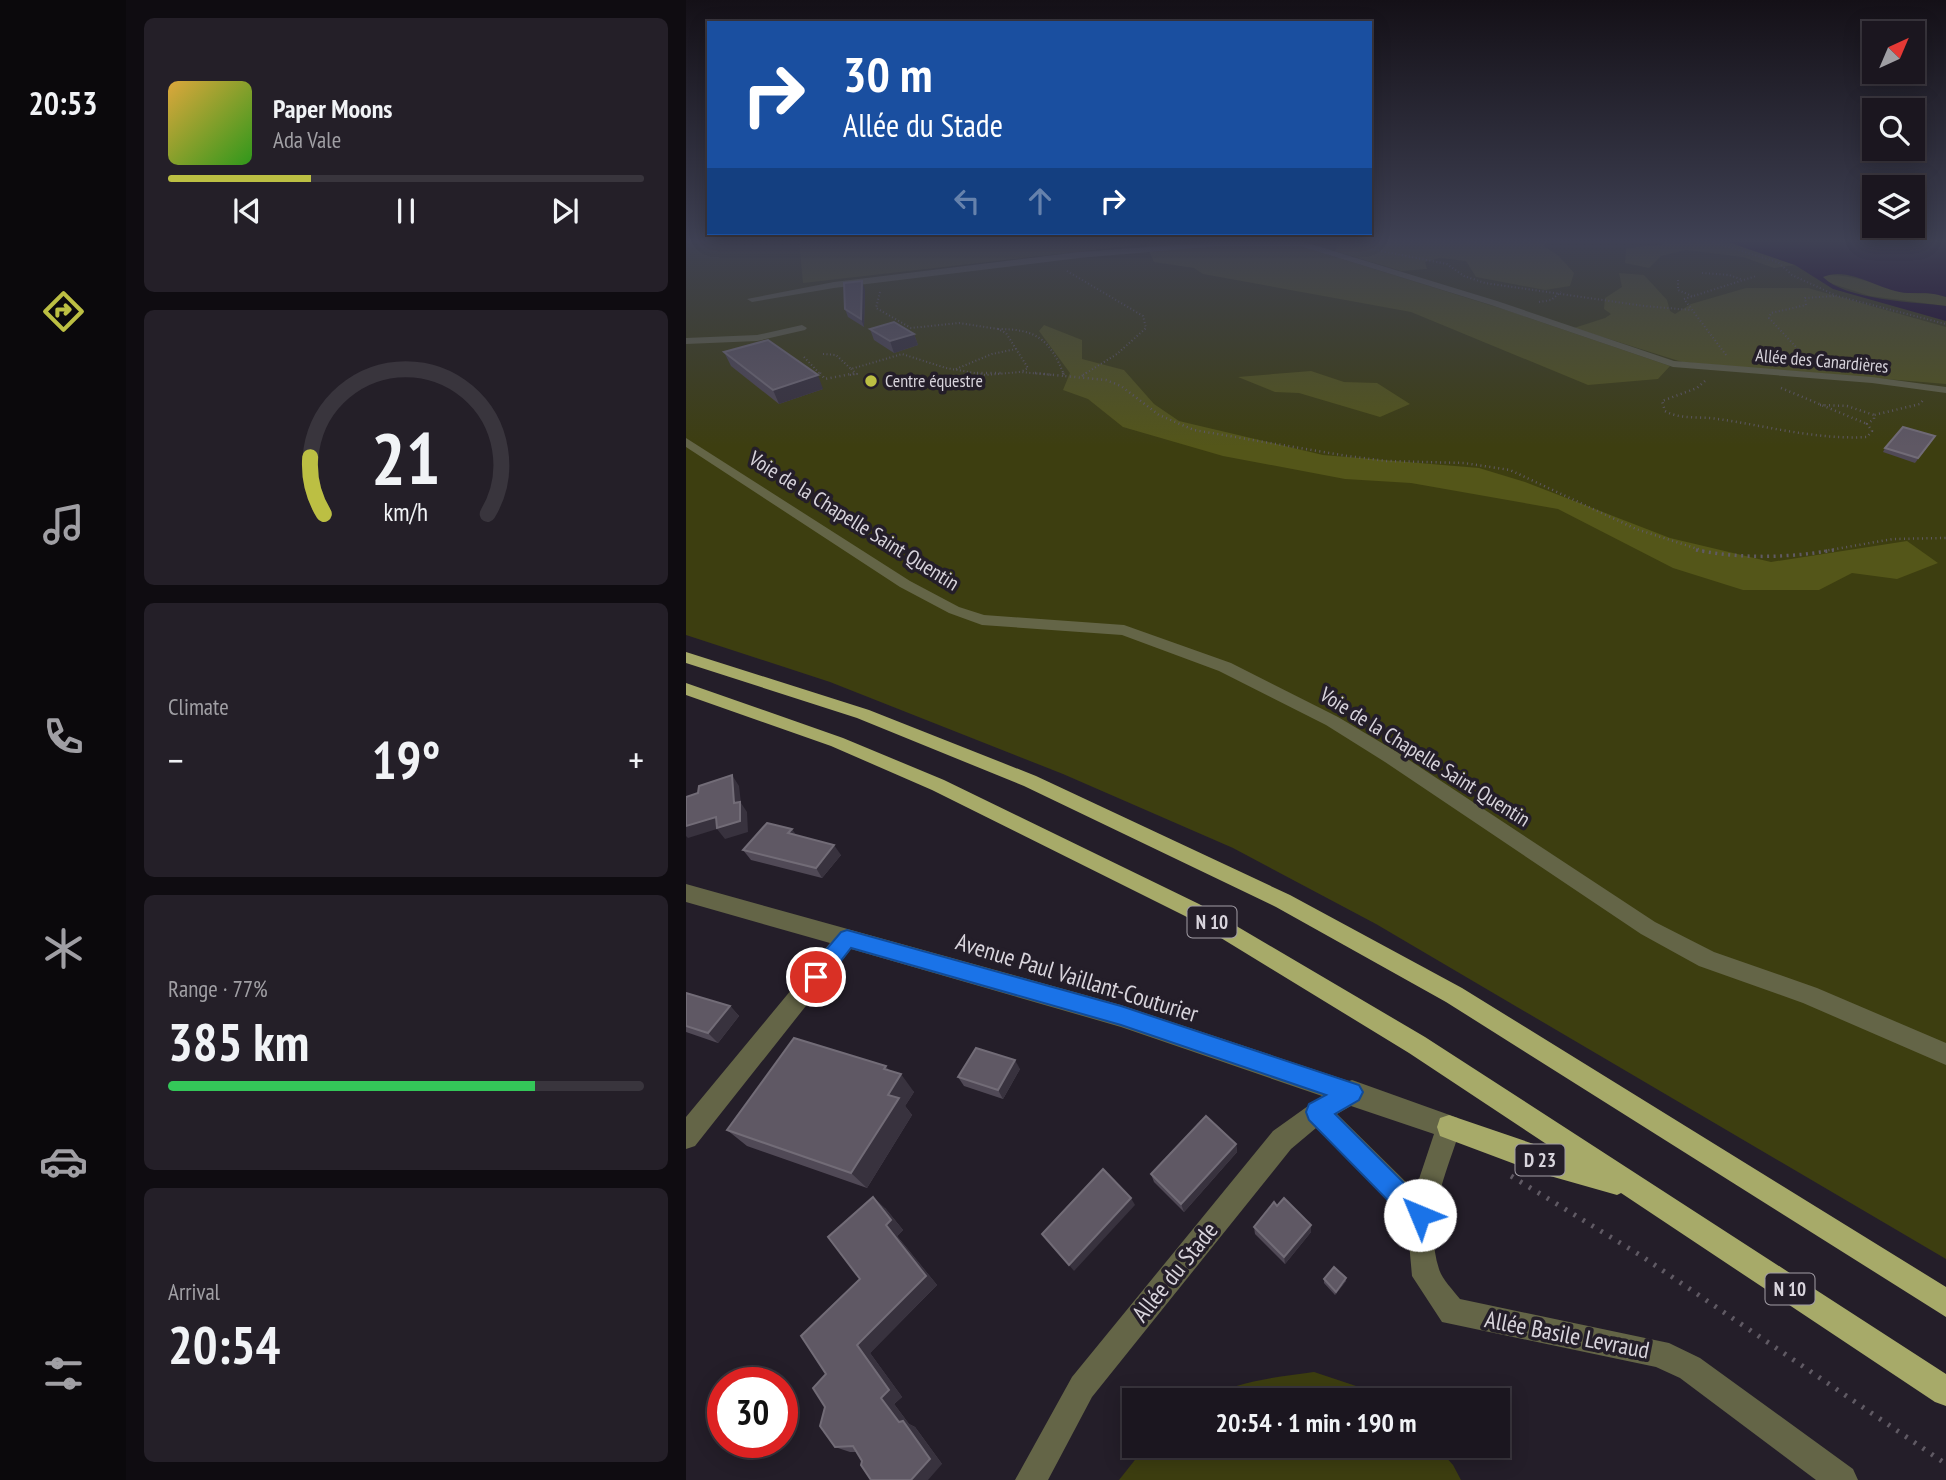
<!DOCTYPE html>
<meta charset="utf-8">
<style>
:root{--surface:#1b161f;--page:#241f28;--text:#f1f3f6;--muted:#a09fa4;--line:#39353d;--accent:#bcbf43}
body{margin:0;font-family:"PT Sans Narrow",sans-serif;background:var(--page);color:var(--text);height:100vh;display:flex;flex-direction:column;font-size:26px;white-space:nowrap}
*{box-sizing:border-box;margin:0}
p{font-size:23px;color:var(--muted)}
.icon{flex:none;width:38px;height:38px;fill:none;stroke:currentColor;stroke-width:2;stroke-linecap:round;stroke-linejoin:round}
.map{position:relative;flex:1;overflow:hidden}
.panel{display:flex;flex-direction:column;gap:18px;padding:18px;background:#0f0c11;width:560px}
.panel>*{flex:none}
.guide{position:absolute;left:21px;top:21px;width:665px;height:214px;border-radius:0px;box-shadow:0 4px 18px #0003,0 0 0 2px var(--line);background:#1a4fa0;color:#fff;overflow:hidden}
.needle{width:46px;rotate:44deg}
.fabs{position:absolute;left:1176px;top:21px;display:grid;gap:14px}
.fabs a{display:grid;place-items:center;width:63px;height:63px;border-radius:0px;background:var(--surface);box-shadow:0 4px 18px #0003,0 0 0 2px var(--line);font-size:35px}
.speed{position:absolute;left:21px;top:1367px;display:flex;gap:14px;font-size:35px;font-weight:700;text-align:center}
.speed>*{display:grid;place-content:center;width:91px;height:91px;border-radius:50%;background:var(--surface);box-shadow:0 4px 18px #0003,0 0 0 2px var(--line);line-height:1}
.speed .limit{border:10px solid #d22;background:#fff;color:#111}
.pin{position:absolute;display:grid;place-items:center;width:60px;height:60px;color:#fff;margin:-30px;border:4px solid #fff;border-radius:50%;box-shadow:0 2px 7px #0007}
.me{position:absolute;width:77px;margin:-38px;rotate:315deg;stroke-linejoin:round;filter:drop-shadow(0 0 5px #0008)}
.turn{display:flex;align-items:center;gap:24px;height:147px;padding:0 21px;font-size:32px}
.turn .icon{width:91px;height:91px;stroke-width:2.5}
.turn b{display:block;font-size:49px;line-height:60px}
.lanes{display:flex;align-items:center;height:66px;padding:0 21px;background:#0003;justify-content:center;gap:35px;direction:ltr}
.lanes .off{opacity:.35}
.big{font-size:52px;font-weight:600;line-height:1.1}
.panel .tile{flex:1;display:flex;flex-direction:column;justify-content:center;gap:10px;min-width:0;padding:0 24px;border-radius:10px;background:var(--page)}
.panel .dial{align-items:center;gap:0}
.dial svg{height:182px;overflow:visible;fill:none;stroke:var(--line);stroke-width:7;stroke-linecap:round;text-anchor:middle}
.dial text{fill:var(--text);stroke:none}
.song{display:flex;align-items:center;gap:21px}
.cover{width:84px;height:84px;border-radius:10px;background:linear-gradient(135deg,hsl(40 70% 55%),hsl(110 70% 35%))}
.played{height:7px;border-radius:4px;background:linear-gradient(90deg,var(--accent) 30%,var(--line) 30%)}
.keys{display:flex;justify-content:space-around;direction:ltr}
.heat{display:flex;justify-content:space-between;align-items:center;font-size:38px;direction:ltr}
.charge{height:10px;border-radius:5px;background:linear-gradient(90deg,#34c759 77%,var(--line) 0)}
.trip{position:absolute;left:436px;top:1388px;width:388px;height:70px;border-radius:0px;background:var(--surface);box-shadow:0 4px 18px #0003,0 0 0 2px var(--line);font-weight:600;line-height:70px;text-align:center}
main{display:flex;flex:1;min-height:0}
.tab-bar{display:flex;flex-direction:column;width:126px;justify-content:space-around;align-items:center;background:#0b090c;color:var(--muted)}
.tab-bar .icon{width:49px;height:49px}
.tab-bar .active{color:var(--accent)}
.tab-bar b{font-size:32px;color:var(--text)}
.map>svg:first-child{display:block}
.green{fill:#3d3e10}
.forest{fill:#545619}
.water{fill:#180028}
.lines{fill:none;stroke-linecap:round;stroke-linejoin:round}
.path-far3{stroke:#605a64;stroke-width:2;stroke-dasharray:1 2.5;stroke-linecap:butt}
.path-far2{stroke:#605a64;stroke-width:2.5;stroke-dasharray:1 3.5;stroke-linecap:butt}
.path-far1{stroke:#605a64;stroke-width:3.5;stroke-dasharray:2 4.5;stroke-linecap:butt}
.path{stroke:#605a64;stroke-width:5;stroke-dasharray:2.5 8;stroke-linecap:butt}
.minor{fill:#646547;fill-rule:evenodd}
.major{fill:#a7aa69;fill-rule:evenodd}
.wall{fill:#504956}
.shaded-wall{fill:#38323e}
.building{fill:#5f5864;stroke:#726c77;stroke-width:2}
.route{fill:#1a73e8;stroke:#114b97;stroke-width:2}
.poi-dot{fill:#bcbf43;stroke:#241e29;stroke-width:2.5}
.labels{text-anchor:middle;stroke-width:7;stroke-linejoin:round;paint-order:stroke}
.far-street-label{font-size:18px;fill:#d8d4dc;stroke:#241e29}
.far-poi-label{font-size:18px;fill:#d8d4dc;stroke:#241e29;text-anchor:start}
.shield{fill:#241e29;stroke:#a29da6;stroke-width:2}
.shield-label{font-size:19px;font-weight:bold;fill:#d8d4dc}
.street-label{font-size:21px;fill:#d8d4dc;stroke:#241e29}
.near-street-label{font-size:24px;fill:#d8d4dc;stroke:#241e29}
</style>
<main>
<nav class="tab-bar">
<b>20:53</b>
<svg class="icon active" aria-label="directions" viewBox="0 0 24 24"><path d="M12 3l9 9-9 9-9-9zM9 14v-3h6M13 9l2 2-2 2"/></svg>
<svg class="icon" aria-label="music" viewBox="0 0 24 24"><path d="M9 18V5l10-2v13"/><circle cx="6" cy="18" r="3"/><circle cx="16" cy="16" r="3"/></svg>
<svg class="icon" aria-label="phone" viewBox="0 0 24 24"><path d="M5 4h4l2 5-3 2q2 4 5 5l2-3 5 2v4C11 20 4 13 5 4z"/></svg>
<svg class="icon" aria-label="climate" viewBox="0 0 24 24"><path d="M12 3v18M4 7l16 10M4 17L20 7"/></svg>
<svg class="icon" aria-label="car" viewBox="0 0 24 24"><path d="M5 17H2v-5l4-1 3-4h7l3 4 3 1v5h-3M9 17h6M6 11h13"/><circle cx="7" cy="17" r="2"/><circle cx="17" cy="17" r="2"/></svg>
<svg class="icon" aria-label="filters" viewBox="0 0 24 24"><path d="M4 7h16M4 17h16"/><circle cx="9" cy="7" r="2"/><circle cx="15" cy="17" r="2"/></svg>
</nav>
<section class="panel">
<div class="tile">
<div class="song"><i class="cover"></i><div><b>Paper Moons</b><p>Ada Vale</p></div></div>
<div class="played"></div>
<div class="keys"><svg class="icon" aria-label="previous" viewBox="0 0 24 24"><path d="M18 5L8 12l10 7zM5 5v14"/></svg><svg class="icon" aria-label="pause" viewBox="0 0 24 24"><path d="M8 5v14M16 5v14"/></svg><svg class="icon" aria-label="next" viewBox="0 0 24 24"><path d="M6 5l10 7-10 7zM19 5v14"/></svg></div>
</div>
<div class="tile dial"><svg viewBox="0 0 100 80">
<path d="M14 69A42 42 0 1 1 86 69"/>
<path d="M14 69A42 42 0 0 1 8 44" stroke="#bcbf43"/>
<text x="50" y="56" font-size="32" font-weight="700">21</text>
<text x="50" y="72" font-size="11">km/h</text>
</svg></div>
<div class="tile"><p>Climate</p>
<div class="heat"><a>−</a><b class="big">19°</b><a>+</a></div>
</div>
<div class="tile"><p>Range · 77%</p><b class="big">385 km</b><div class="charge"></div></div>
<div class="tile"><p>Arrival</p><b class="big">20:54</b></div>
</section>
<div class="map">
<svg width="1260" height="1480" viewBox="0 0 1260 1480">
<rect width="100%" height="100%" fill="#241e29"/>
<!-- green -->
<g class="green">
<path d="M0,240H1260V1259L690,924L547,848L377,774L144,682L0,635Z"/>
<path d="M628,1372L676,1388L696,1400H515C550,1382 589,1377 628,1372Z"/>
<path d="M460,1446H750L767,1465L775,1480H433Z"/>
</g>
<!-- forest -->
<g class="forest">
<path d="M113,240H244L255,244H337L378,240H608L614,246L820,310L984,366L972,379L902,385L725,312L517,274L508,268L468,262L460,244L117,283Z"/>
<path d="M653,240H862L858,246L873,256L888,273L884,286L859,290L790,277L780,261L754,258L739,262L741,269L715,271L649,251Z"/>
<path d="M981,240H1036L1109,265L1088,268L1057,257L1000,250L975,256L963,268L939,263L940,248L975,245Z"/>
<path d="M933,273L958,275L981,300L984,311L989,314L1005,304L1060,288H1122L1260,327V384L996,362L888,328L919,318L925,314L918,309L919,298L936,287Z"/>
<path d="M1140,275C1167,274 1192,285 1217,292C1230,295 1243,292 1256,295L1260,297V306L1184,296L1141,282L1136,277Z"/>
<path d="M358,325L396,340V359L438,370L468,404L493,421L637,455L793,468L839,482L984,538L1085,562L1221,541L1252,563L1211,579L1166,573L1133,590H1057L987,568L872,509L725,483L659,479L537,456L437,427L402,399L377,390L384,373L353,331Z"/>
<path d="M625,371L658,382L691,383L724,404L694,417L613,393L589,392L552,377Z"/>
</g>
<!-- water -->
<path class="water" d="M1036,240H1260V297C1246,292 1235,293 1222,293C1195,292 1163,265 1137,277C1159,300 1229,302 1260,306V321L1147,289L1109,265Z"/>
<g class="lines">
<!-- path-far3 -->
<g class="path-far3">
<path d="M1019,240L1092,262L1106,275L1151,296L1260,324"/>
<path d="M685,249L761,264L778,276L799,283L958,306L1005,310"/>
<path d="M381,271L457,316L460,328L431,354L397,375"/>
<path d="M1016,273L1043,275L1057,280"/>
<path d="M992,280V290L1006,296"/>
<path d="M194,292L190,308L225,328L273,323L312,329L320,333L330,349"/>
<path d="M853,302L865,300L875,292"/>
<path d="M312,329C350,329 364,339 378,375"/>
<path d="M137,354L150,355L165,369L216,354L260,368L300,375L334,372L368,375"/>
<path d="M1040,355L998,299L1070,276"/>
<path d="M118,357L135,375"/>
<path d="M1124,362L1083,318L1085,313L1120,305L1119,298L1149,296"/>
<path d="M270,369L306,354L330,349L342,368L335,372"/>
<path d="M164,375L171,374L165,369"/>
</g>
<!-- path-far2 -->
<g class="path-far2">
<path d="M134,373L139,379L170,373"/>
<path d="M291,373H318"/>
<path d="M349,373L378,376"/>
<path d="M377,373L378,376L420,380L435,386L473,415L508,430L661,456L701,461L778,463L824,470L950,529L1018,551"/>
<path d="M396,376L400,373"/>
<path d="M1019,381L1011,388L976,401L979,411C995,420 1014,416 1032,419C1081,426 1131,440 1181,437L1186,431L1181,424L1188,419V415L1234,404L1238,399"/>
<path d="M1095,388L1181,424"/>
<path d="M1134,405L1161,406L1188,415"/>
<path d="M1138,551L1207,539L1260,538"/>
</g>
<!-- path-far1 -->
<path class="path-far1" d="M1010,550C1056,559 1101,558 1148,550"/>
<!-- path -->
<path class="path" d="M825,1176L954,1255L1260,1464"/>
<!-- minor -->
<g class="minor">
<path d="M532,242H618L811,301L988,361L1186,377L1260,387V393L1186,383L987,367L805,305L614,246H532L393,258L148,288L66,302L61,299L148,282L393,252Z"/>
<path d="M116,325L121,328L119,330L71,341L0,344V338L71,335Z"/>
<path d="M0,438L224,581L273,607L298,615L438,625L545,663L652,717L711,752L969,922L1028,952L1131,988L1260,1043V1065L1117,1003L1013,966L955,934L699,762L640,725L533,671L436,635L296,625L263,613L214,587L0,447Z"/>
<path d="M0,884L435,1005L663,1081L666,1080L772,1118L775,1127C761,1172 737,1220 753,1269C756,1279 767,1290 774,1299L983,1343L1014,1358L1167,1469L1172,1480H1130L994,1378L970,1367L756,1322L726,1276L721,1220L630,1128L605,1149L406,1397L362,1480H329L386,1377L587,1131L636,1096L435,1027L165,949L9,1146L0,1149V1117L144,943L0,902ZM665,1106L748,1134L729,1191L651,1114Z"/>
</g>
<!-- major -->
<g class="major">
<path d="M0,652L183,710L350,776L604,895L776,988L1260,1287V1317L760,1002L590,907L338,786L171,718L0,663Z"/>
<path d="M0,683L157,738L258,780L513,904L739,1037L1260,1374V1406L1249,1402L935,1193L931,1195L850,1172L754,1136L751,1127L754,1118L763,1115L874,1153L723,1053L499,916L246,790L145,746L0,695Z"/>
</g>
</g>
<!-- wall -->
<g class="wall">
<path d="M179,290L178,327L162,317L159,309Z"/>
<path d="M184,329L228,334L232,345L208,353L188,340Z"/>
<path d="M38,352L137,389L93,404L45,366Z"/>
<path d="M1246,441L1229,463L1197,452L1199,448Z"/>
<path d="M57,850L155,855L136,878L65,860Z"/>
<path d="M0,993L44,1006L53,1016L32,1043L0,1032Z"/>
<path d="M334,1069L317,1099L278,1086L272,1077Z"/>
<path d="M204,1071L228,1092L219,1106L226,1115L181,1188L61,1146L41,1130Z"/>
<path d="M550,1144L551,1152L498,1212L468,1182L465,1174Z"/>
<path d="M591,1206L625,1225V1232L599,1264L569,1234L568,1227Z"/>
<path d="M199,1208L217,1230L211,1236L251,1285L184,1353L216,1397L208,1404L223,1424L229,1427L256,1464L176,1461L171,1452H164L149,1447L139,1407L140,1374Z"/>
<path d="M660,1278V1281L649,1295L638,1283V1279Z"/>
</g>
<!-- shaded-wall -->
<g class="shaded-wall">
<path d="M176,281L179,290L178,327L175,319Z"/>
<path d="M228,334L232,345L208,353L204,341Z"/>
<path d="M132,375L137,389L93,404L87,390Z"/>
<path d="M46,775L53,786L55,803L61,812L62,832L39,839L31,829L2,838L0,836V826L30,817L48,803Z"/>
<path d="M106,829L113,839L102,833Z"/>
<path d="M148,845L155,855L136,878L130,868Z"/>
<path d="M44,1006L53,1016L32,1043L22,1033Z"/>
<path d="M329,1060L334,1069L317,1099L312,1090Z"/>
<path d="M200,1066L211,1080L215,1074L228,1092L219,1106L226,1115L181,1188L165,1173L202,1095L198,1069Z"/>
<path d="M550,1144L551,1152L498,1212L495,1204Z"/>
<path d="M187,1197L199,1208L217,1230L211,1236L251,1285L184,1353L216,1397L208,1404L223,1424L229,1427L256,1464L242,1480H225L213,1422L195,1398L171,1345L200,1225Z"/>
<path d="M445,1198L449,1205L388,1271L383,1265Z"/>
<path d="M625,1225V1232L599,1264L598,1257Z"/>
<path d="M660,1278V1281L649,1295L650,1292Z"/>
</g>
<!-- building -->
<g class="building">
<path d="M176,281L175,319L159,309L158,283Z"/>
<path d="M208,322L228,334L204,341L184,329Z"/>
<path d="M82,340L132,375L87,390L38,352Z"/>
<path d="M1217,427L1249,436L1232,458L1199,448Z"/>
<path d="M46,775L48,803L54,802V821L31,828L30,817L0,826V797L12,793L13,786Z"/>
<path d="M81,823L106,829L102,833L148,845L130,868L57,850Z"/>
<path d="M0,993L44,1006L22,1033L0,1026Z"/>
<path d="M108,1038L200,1066L198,1069L215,1074L202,1095L213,1098L165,1173L41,1130Z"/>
<path d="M290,1048L329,1060L312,1090L272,1077Z"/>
<path d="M520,1116L550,1144L495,1204L465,1174Z"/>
<path d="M417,1169L445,1198L383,1265L356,1234Z"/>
<path d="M187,1197L205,1220L200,1225L240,1276L171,1345L203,1390L195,1398L213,1422L217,1421L244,1459L225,1480H185L175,1465L176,1461L167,1446L149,1447L134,1426L139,1407L127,1388L140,1374L115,1336L174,1279L142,1237Z"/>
<path d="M598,1198L625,1225L598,1257L568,1227L588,1202L591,1206Z"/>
<path d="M648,1267L660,1278L650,1292L638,1279Z"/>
</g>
<!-- sky -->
<linearGradient id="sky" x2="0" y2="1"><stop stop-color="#141017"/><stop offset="0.54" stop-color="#3f4154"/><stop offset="1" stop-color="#3f4154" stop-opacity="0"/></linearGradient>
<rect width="1260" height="447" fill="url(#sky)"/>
<!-- route -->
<path class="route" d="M161,930L435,1006L673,1085L677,1092L673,1100L649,1114L742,1207L746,1215L742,1224L734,1227L725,1224L623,1120L620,1112L623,1104L640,1095L435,1025L165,948L137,984L130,986L122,984L120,977L122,971L155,932Z"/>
<!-- markers -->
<circle class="poi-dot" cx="185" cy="381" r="7"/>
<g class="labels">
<!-- far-street labels -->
<g class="far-street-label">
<text transform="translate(1136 361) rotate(5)" y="6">Allée des Canardières</text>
</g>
<!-- far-poi labels -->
<g class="far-poi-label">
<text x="199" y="387">Centre équestre</text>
</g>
<!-- shield labels -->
<g class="shield">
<rect x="501.5" y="906.5" width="49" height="31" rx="5"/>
<rect x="829.5" y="1144.5" width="49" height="31" rx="5"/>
<rect x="1079.5" y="1273.5" width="49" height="31" rx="5"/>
</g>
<g class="shield-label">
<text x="526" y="929">N 10</text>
<text x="854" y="1167">D 23</text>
<text x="1104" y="1296">N 10</text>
</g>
<!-- street labels -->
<g class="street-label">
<text transform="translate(168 521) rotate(32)" y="7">Voie de la Chapelle Saint Quentin</text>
<text transform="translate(739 757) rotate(32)" y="7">Voie de la Chapelle Saint Quentin</text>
</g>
<!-- near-street labels -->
<g class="near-street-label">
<text transform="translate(391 978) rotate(17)" y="8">Avenue Paul Vaillant-Couturier</text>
<text transform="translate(489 1272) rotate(-51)" y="8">Allée du Stade</text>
<text transform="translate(881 1335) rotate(11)" y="8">Allée Basile Levraud</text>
</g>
</g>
</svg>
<div class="fabs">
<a><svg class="needle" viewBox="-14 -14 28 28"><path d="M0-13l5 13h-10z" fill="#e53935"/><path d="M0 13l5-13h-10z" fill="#a09fa4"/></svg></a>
<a><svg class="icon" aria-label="search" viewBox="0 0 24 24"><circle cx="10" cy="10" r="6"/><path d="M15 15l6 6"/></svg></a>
<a><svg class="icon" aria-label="layers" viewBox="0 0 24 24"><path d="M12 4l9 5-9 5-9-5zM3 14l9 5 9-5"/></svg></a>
</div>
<div class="speed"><div class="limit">30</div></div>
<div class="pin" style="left:130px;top:977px;background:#d93025"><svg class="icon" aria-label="arrive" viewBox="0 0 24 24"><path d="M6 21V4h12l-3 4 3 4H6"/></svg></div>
<svg class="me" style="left:734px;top:1215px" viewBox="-20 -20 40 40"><circle r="19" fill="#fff"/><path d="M0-13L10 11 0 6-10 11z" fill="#1a73e8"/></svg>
<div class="trip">20:54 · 1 min · 190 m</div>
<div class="guide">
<div class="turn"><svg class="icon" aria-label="right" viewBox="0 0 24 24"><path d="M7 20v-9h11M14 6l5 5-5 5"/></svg><div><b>30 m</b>Allée du Stade</div></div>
<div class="lanes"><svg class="icon off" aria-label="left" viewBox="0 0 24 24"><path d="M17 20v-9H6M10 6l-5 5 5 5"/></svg><svg class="icon off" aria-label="ahead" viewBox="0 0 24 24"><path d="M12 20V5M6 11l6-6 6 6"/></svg><svg class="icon" aria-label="right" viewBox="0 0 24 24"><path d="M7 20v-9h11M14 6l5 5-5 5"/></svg></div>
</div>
</div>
</main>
